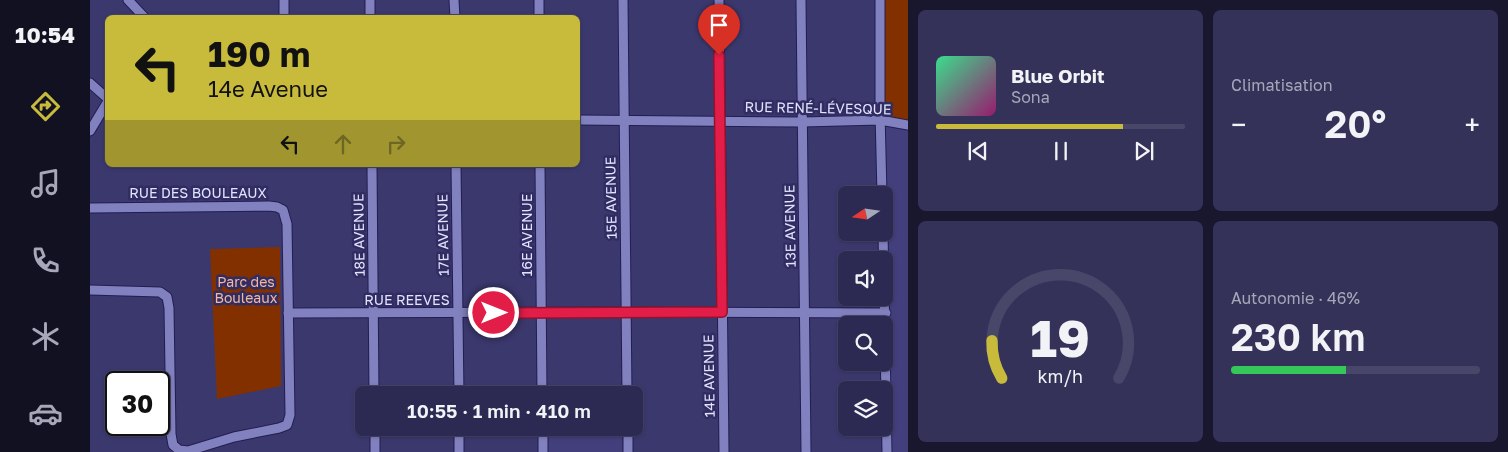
<!DOCTYPE html>
<html lang="fr">
<meta charset="utf-8">
<style>
:root{--surface:#2c2a52;--page:#343259;--text:#f1f3f6;--muted:#a6a7b8;--line:#484669;--accent:#c8bb3b}
body{margin:0;font-family:"Golos Text",sans-serif;background:var(--page);color:var(--text);height:100vh;display:flex;flex-direction:column;font-size:19px;white-space:nowrap}
*{box-sizing:border-box;margin:0}
p{font-size:16px;color:var(--muted)}
.icon{flex:none;width:28px;height:28px;fill:none;stroke:currentColor;stroke-width:2;stroke-linecap:round;stroke-linejoin:round}
.map{position:relative;flex:1;overflow:hidden}
.sheet{display:flex;flex-direction:column;gap:10px;padding:10px;background:#18172d;width:600px}
.sheet>*{flex:none}
.top-card{position:absolute;left:15px;top:15px;width:475px;height:152px;border-radius:8px;box-shadow:0 1px 4px #0004,0 0 0 1px var(--line);background:#c8bb3b;color:#111;overflow:hidden}
.needle{width:32px;rotate:257deg}
.controls{position:absolute;left:748px;top:186px;display:grid;gap:10px}
.controls a{display:grid;place-items:center;width:55px;height:55px;border-radius:8px;background:var(--surface);box-shadow:0 1px 4px #0004,0 0 0 1px var(--line);font-size:25px}
.speed{position:absolute;left:15px;top:371px;display:flex;gap:10px;font-size:25px;font-weight:700;text-align:center}
.speed>*{display:grid;place-content:center;width:65px;height:65px;border-radius:50%;background:var(--surface);box-shadow:0 1px 4px #0004,0 0 0 1px var(--line);line-height:1}
.speed .limit{border:2px solid #111;border-radius:8px;background:#fff;color:#111}
.pin{position:absolute;display:grid;place-items:center;width:42px;height:42px;color:#fff;margin:-51px -21px;border-radius:50% 50% 50% 0;rotate:-45deg;box-shadow:0 0 5px #0007}
.pin .icon{rotate:45deg}
.me{position:absolute;width:55px;margin:-28px;rotate:90deg;stroke-linejoin:round;filter:drop-shadow(0 0 4px #0008)}
.turn{display:flex;align-items:center;gap:18px;height:105px;padding:0 20px;font-size:22px}
.turn .icon{width:65px;height:65px;stroke-width:2.5}
.turn b{display:block;font-size:35px;line-height:42px}
.lanes{display:flex;align-items:center;height:48px;padding:0 20px;background:#0003;justify-content:center;gap:25px;direction:ltr}
.lanes .off{opacity:.35}
.big{font-size:38px;font-weight:600;line-height:1.1}
.sheet .card{flex:1;display:flex;flex-direction:column;justify-content:center;gap:8px;min-width:0;padding:0 18px;border-radius:8px;background:var(--page)}
.sheet .dial{align-items:center;gap:0}
.dial svg{height:130px;overflow:visible;fill:none;stroke:var(--line);stroke-width:7;stroke-linecap:round;text-anchor:middle}
.dial text{fill:var(--text);stroke:none}
.song{display:flex;align-items:center;gap:15px}
.cover{width:60px;height:60px;border-radius:8px;background:linear-gradient(135deg,hsl(150 70% 55%),hsl(320 70% 35%))}
.played{height:5px;border-radius:2px;background:linear-gradient(90deg,var(--accent) 75%,var(--line) 75%)}
.keys{display:flex;justify-content:space-around;direction:ltr}
.heat{display:flex;justify-content:space-between;align-items:center;font-size:28px;direction:ltr}
.charge{height:8px;border-radius:4px;background:linear-gradient(90deg,#34c759 46%,var(--line) 0)}
.sheet .tiles{flex:1;display:grid;gap:10px;grid-template-columns:repeat(2,1fr)}
.trip{position:absolute;left:265px;top:386px;width:288px;height:50px;border-radius:8px;background:var(--surface);box-shadow:0 1px 4px #0004,0 0 0 1px var(--line);font-weight:600;line-height:50px;text-align:center}
main{display:flex;flex:1;min-height:0}
.tab-bar{display:flex;flex-direction:column;width:90px;justify-content:space-around;align-items:center;background:#121121;color:var(--muted)}
.tab-bar .icon{width:35px;height:35px}
.tab-bar .selected{color:var(--accent)}
.tab-bar b{font-size:22px;color:var(--text)}
.map>svg:first-child{display:block}
.built{fill:#433f7d}
.green{fill:#823000}
.lines{fill:none;stroke-linecap:round;stroke-linejoin:round}
.minor-casing{stroke:#231d51;stroke-width:11}
.minor{stroke:#8281bf;stroke-width:9}
.route-casing{stroke:#92132f;stroke-width:12}
.route{stroke:#e11d48;stroke-width:9}
.labels{text-anchor:middle;stroke-width:5;stroke-linejoin:round;paint-order:stroke}
.street-label{font-size:14px;fill:#e2e4ff;stroke:#312d62}
.park-label{font-size:14px;fill:#f2b8a0;stroke:#312d62}
</style>
<main>
<nav class="tab-bar">
<b>10:54</b>
<svg class="icon selected" aria-label="directions" viewBox="0 0 24 24"><path d="M12 3l9 9-9 9-9-9zM9 14v-3h6M13 9l2 2-2 2"/></svg>
<svg class="icon" aria-label="music" viewBox="0 0 24 24"><path d="M9 18V5l10-2v13"/><circle cx="6" cy="18" r="3"/><circle cx="16" cy="16" r="3"/></svg>
<svg class="icon" aria-label="phone" viewBox="0 0 24 24"><path d="M5 4h4l2 5-3 2q2 4 5 5l2-3 5 2v4C11 20 4 13 5 4z"/></svg>
<svg class="icon" aria-label="climate" viewBox="0 0 24 24"><path d="M12 3v18M4 7l16 10M4 17L20 7"/></svg>
<svg class="icon" aria-label="car" viewBox="0 0 24 24"><path d="M5 17H2v-5l4-1 3-4h7l3 4 3 1v5h-3M9 17h6M6 11h13"/><circle cx="7" cy="17" r="2"/><circle cx="17" cy="17" r="2"/></svg>
</nav>
<div class="map">
<svg width="818" height="452" viewBox="0 0 818 452">
<rect width="100%" height="100%" fill="#3b386e"/>
<!-- built -->
<g class="built">
<path d="M790,120L818,125V452H795L794,195Z"/>
<rect x="455" y="428" width="77" height="24"/>
</g>
<!-- green -->
<g class="green">
<path d="M790,0H818V125L790,120Z"/>
<path d="M190,247L191,386L127,399L120,249Z"/>
</g>
<g class="lines">
<defs>
<g id="minor">
<path d="M38,0L55,18"/>
<path d="M280,0V18"/>
<path d="M364,0L365,18"/>
<path d="M449,0V18"/>
<path d="M533,0L537,395"/>
<path d="M629,0L634,452"/>
<path d="M711,0L716,452"/>
<path d="M790,0V112L792,195"/>
<path d="M194,18V0"/>
<path d="M0,83L18,99"/>
<path d="M488,120L712,122L790,120L818,125"/>
<path d="M0,131L18,101"/>
<path d="M282,165L284,395"/>
<path d="M366,165L369,395"/>
<path d="M450,165L452,395"/>
<path d="M0,208L179,206L187,207L193,210L197,224L200,415L197,425L189,428L144,437L98,451L89,450L83,445L81,434L79,308L77,297L70,292L0,290"/>
<path d="M793,232L797,452"/>
<path d="M198,313L536,312L796,313"/>
<path d="M285,428V452"/>
<path d="M369,428V452"/>
<path d="M453,428V452"/>
<path d="M538,428V452"/>
</g>
</defs>
<!-- minor casing -->
<use href="#minor" class="minor-casing"/>
<!-- minor -->
<use href="#minor" class="minor"/>
</g>
<g class="lines">
<defs>
<path id="route" d="M404,313L632,312L629,55"/>
</defs>
<!-- route casing -->
<use href="#route" class="route-casing"/>
<!-- route -->
<use href="#route" class="route"/>
</g>
<g class="labels">
<!-- street labels -->
<g class="street-label">
<text transform="translate(728 108) rotate(1)" y="5">RUE RENÉ-LÉVESQUE</text>
<text x="108" y="198">RUE DES BOULEAUX</text>
<text transform="translate(521 198) rotate(-91)" y="5">15E AVENUE</text>
<text transform="translate(700 226) rotate(-91)" y="5">13E AVENUE</text>
<text transform="translate(269 235) rotate(-91)" y="5">18E AVENUE</text>
<text transform="translate(353 235) rotate(-91)" y="5">17E AVENUE</text>
<text transform="translate(437 235) rotate(-90)" y="5">16E AVENUE</text>
<text x="317" y="305">RUE REEVES</text>
<text transform="translate(619 376) rotate(-91)" y="5">14E AVENUE</text>
</g>
<!-- park labels -->
<g class="park-label">
<text x="156" y="287">Parc des<tspan x="156" dy="16">Bouleaux</tspan></text>
</g>
</g>
</svg>
<div class="controls">
<a><svg class="needle" viewBox="-14 -14 28 28"><path d="M0-13l5 13h-10z" fill="#e53935"/><path d="M0 13l5-13h-10z" fill="#a6a7b8"/></svg></a>
<a><svg class="icon" aria-label="sound" viewBox="0 0 24 24"><path d="M4 9h4l5-4v14l-5-4H4zM17 9q2 3 0 6"/></svg></a>
<a><svg class="icon" aria-label="search" viewBox="0 0 24 24"><circle cx="10" cy="10" r="6"/><path d="M15 15l6 6"/></svg></a>
<a><svg class="icon" aria-label="layers" viewBox="0 0 24 24"><path d="M12 4l9 5-9 5-9-5zM3 14l9 5 9-5"/></svg></a>
</div>
<div class="speed"><div class="limit">30</div></div>
<div class="pin" style="left:629px;top:55px;background:#d93025"><svg class="icon" aria-label="arrive" viewBox="0 0 24 24"><path d="M6 21V4h12l-3 4 3 4H6"/></svg></div>
<svg class="me" style="left:404px;top:313px" viewBox="-20 -20 40 40"><circle r="17" fill="#e11d48" stroke="#fff" stroke-width="3"/><path d="M0-11L8 9 0 5-8 9z" fill="#fff"/></svg>
<div class="trip">10:55 · 1 min · 410 m</div>
<div class="top-card">
<div class="turn"><svg class="icon" aria-label="left" viewBox="0 0 24 24"><path d="M17 20v-9H6M10 6l-5 5 5 5"/></svg><div><b>190 m</b>14e Avenue</div></div>
<div class="lanes"><svg class="icon" aria-label="left" viewBox="0 0 24 24"><path d="M17 20v-9H6M10 6l-5 5 5 5"/></svg><svg class="icon off" aria-label="ahead" viewBox="0 0 24 24"><path d="M12 20V5M6 11l6-6 6 6"/></svg><svg class="icon off" aria-label="right" viewBox="0 0 24 24"><path d="M7 20v-9h11M14 6l5 5-5 5"/></svg></div>
</div>
</div>
<section class="sheet">
<div class="tiles">
<div class="card">
<div class="song"><i class="cover"></i><div><b>Blue Orbit</b><p>Sona</p></div></div>
<div class="played"></div>
<div class="keys"><svg class="icon" aria-label="previous" viewBox="0 0 24 24"><path d="M18 5L8 12l10 7zM5 5v14"/></svg><svg class="icon" aria-label="pause" viewBox="0 0 24 24"><path d="M8 5v14M16 5v14"/></svg><svg class="icon" aria-label="next" viewBox="0 0 24 24"><path d="M6 5l10 7-10 7zM19 5v14"/></svg></div>
</div>
<div class="card"><p>Climatisation</p>
<div class="heat"><a>−</a><b class="big">20°</b><a>+</a></div>
</div>
<div class="card dial"><svg viewBox="0 0 100 80">
<path d="M14 69A42 42 0 1 1 86 69"/>
<path d="M14 69A42 42 0 0 1 8 46" stroke="#c8bb3b"/>
<text x="50" y="56" font-size="32" font-weight="700">19</text>
<text x="50" y="72" font-size="11">km/h</text>
</svg></div>
<div class="card"><p>Autonomie · 46%</p><b class="big">230 km</b><div class="charge"></div></div>
</div>
</section>
</main>
